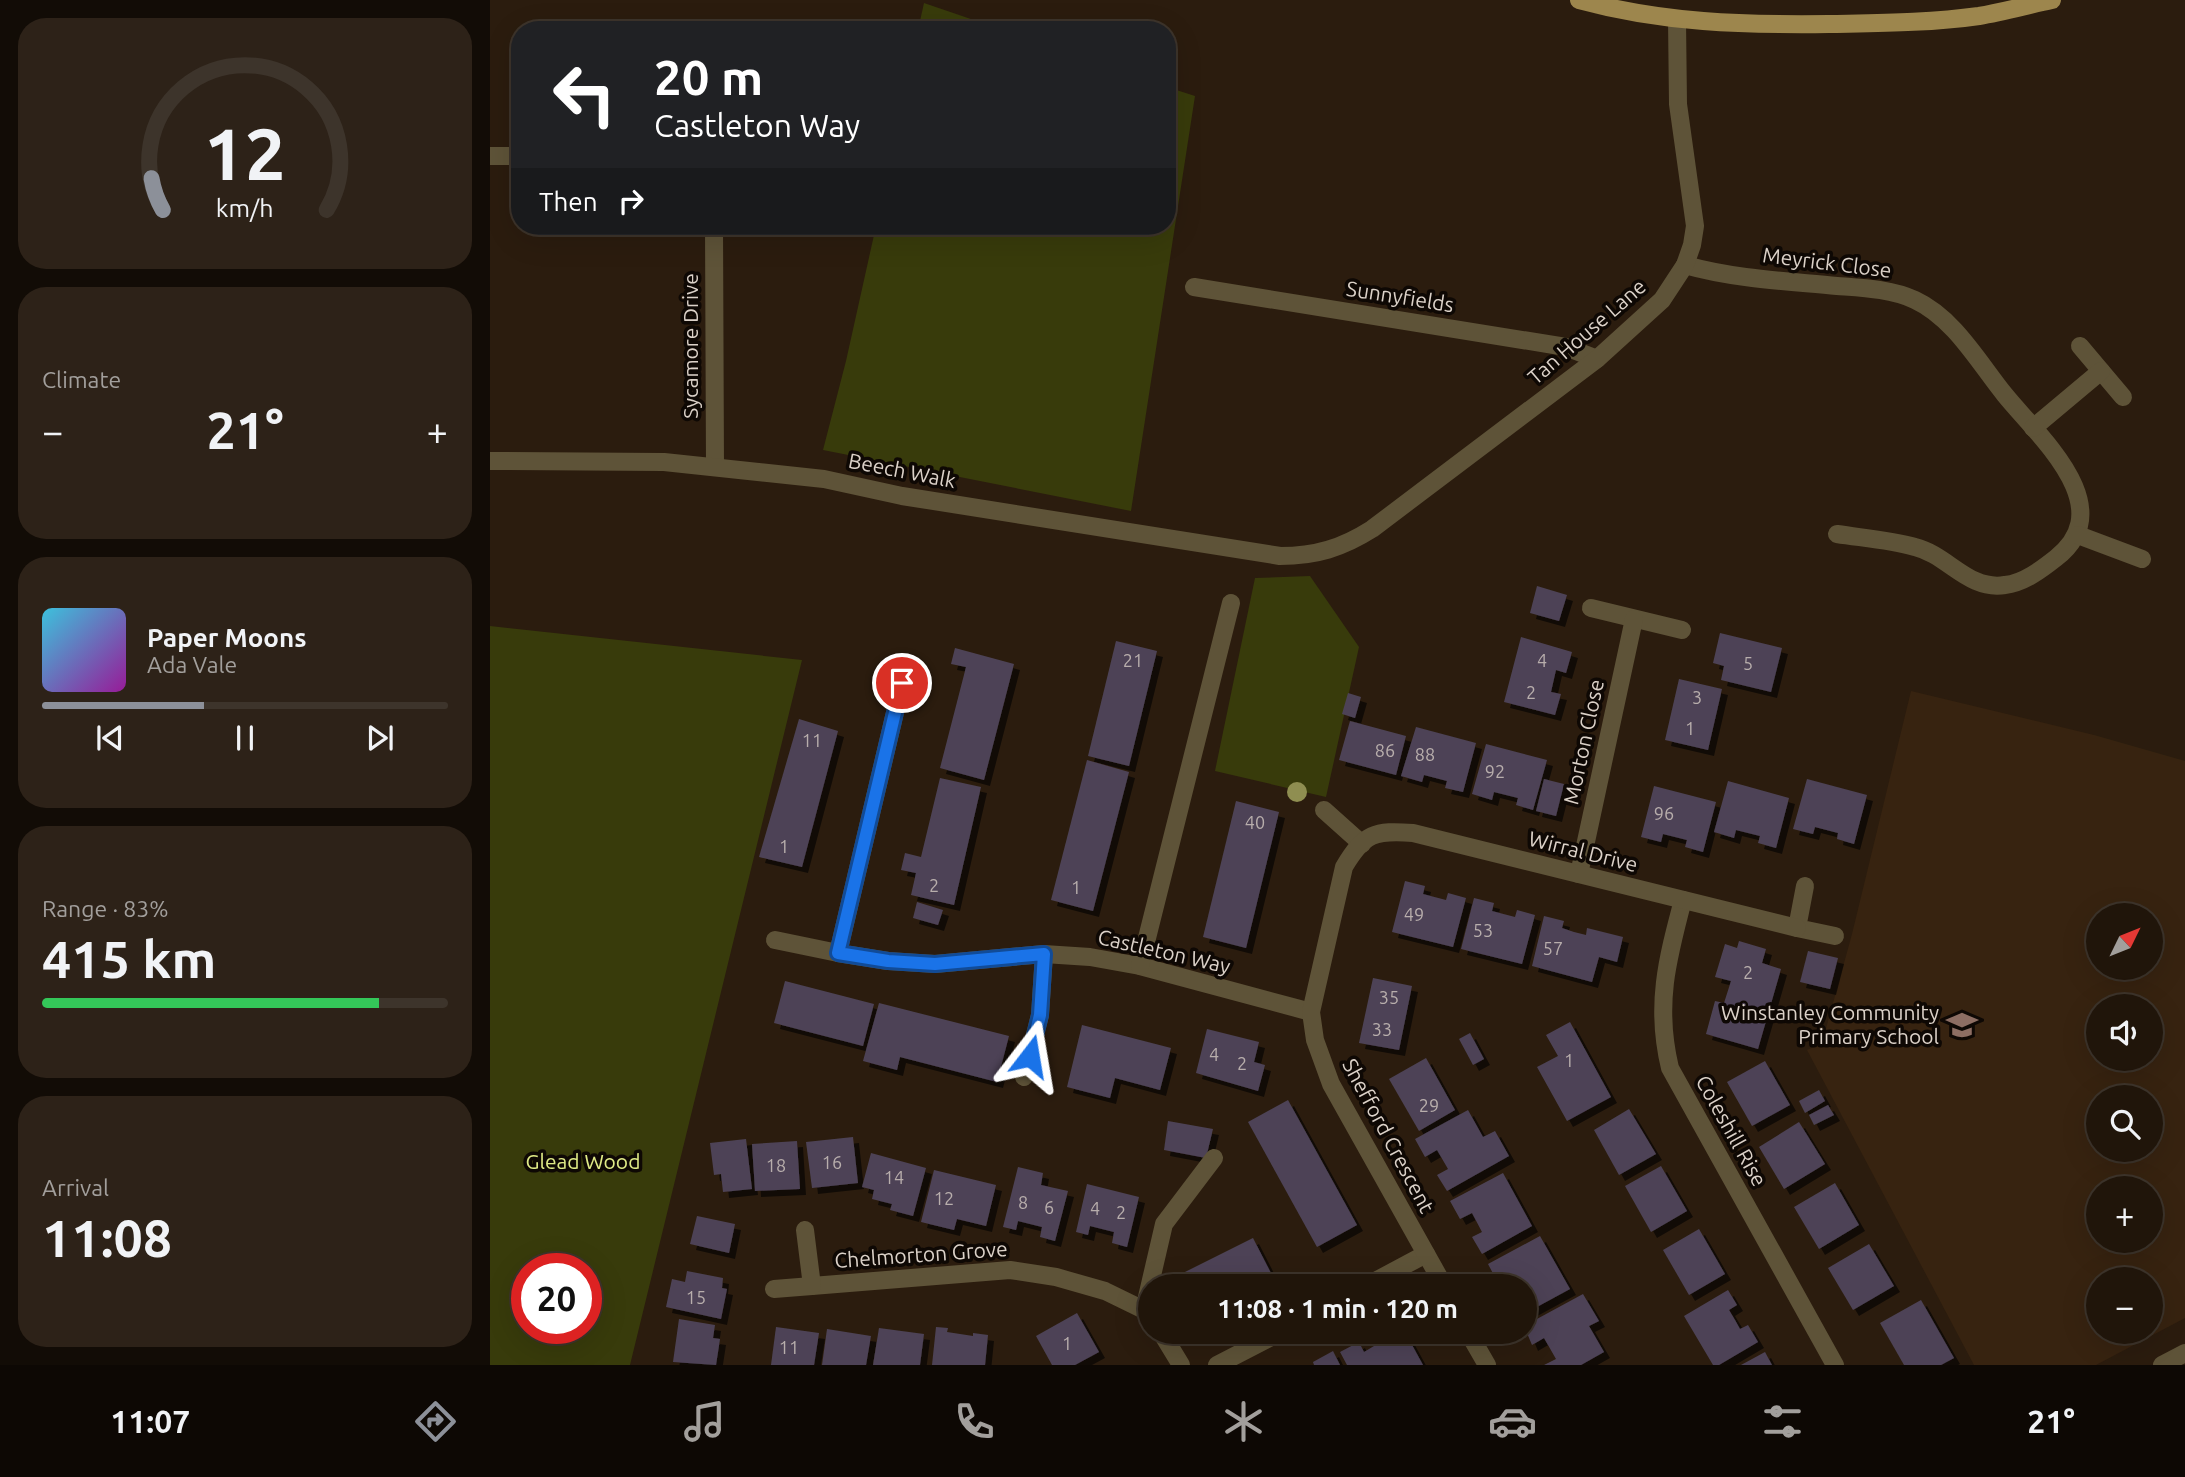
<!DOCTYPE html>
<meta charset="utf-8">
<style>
:root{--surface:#20150a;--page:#2d2218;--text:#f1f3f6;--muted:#a29f9c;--line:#3d342b;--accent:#8c9099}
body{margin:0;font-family:Ubuntu,sans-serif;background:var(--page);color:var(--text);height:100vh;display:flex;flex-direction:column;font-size:26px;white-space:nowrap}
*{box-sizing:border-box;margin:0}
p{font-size:23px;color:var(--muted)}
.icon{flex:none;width:38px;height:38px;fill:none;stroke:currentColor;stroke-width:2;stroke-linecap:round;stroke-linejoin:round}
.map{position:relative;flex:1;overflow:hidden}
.details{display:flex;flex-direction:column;gap:18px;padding:18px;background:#120c06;width:490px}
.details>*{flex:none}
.banner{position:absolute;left:21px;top:21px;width:665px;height:214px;border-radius:28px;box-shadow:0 7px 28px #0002,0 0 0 2px var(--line);background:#202124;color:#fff;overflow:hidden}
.needle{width:46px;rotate:47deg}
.controls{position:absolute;left:1596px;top:903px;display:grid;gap:14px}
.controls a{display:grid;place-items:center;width:77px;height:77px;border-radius:50%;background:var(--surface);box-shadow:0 7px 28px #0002,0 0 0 2px var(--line);font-size:35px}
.speed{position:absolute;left:21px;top:1253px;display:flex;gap:14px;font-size:35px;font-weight:700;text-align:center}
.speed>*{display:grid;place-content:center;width:91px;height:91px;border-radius:50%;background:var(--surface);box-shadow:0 7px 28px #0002,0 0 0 2px var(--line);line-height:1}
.speed .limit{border:10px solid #d22;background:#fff;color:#111}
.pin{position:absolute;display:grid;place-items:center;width:60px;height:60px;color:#fff;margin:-30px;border:4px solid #fff;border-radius:50%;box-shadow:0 2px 7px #0007}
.me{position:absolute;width:77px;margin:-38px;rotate:14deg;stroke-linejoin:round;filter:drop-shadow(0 0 5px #0008)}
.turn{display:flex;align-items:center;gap:24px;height:147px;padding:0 28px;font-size:32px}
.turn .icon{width:91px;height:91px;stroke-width:2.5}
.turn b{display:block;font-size:49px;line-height:60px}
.then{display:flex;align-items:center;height:66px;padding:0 28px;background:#0003;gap:14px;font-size:26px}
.big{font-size:52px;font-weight:600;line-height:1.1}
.details .card{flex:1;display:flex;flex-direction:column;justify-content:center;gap:10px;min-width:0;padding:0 24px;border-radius:28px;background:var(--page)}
.details .dial{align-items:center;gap:0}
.dial svg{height:182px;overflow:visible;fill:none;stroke:var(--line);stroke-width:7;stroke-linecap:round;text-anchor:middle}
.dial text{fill:var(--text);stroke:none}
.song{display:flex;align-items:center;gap:21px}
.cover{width:84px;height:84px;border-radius:10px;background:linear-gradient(135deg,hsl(190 70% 55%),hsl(300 70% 35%))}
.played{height:7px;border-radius:4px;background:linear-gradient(90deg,var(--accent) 40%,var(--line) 40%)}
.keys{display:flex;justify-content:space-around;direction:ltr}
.heat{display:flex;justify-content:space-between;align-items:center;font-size:38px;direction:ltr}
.charge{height:10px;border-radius:5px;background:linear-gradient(90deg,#34c759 83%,var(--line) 0)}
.trip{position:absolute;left:648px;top:1274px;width:399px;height:70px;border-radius:35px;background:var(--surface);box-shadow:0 7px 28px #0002,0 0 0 2px var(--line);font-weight:600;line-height:70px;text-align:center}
.tabs{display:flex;height:112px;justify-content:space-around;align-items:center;background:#0d0804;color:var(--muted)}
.tabs .icon{width:49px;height:49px}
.tabs .selected{color:var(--accent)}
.tabs b{font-size:32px;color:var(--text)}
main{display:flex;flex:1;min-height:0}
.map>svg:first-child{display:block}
.built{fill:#372310;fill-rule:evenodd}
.green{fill:#383b0b;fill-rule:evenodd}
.building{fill:#4d4356;filter:url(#shadow)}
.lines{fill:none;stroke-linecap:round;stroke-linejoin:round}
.service{stroke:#5e5338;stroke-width:18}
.minor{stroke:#5e5338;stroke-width:18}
.tertiary{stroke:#5e5338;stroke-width:18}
.primary{stroke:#9d864d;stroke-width:18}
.tree{fill:#8f8e51}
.route-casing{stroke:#114b97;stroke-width:18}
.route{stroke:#1a73e8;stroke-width:12}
.labels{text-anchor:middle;stroke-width:7;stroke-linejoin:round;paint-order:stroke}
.number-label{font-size:18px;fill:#b8aeac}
.street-label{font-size:21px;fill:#dbd1c8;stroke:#0e0804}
.poi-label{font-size:21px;fill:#dbd1c8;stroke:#0e0804;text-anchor:end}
.park-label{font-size:21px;fill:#e0eb87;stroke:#0e0804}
</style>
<main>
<section class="details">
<div class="card dial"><svg viewBox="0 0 100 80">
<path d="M14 69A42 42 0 1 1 86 69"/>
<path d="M14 69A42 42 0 0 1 9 55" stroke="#8c9099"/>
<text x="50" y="56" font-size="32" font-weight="700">12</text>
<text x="50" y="72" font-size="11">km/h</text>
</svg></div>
<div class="card"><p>Climate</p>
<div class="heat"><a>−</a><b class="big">21°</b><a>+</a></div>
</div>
<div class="card">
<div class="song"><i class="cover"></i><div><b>Paper Moons</b><p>Ada Vale</p></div></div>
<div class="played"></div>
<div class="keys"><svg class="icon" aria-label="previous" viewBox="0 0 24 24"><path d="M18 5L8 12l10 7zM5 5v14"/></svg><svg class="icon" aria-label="pause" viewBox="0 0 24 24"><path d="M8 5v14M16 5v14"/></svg><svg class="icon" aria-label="next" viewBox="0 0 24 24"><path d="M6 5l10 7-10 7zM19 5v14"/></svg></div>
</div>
<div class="card"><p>Range · 83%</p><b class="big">415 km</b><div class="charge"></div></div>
<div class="card"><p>Arrival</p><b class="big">11:08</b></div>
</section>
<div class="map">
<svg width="1695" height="1365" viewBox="0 0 1695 1365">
<defs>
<filter id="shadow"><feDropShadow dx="6" dy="6" stdDeviation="0" flood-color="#0009"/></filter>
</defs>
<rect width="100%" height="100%" fill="#2b1c0e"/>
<!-- built -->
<path class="built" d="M1421,691L1604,735L1695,761V1318L1606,1365H1484L1317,1050L1332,1043L1362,934ZM1608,915H1661V968H1608ZM1608,1006H1661V1059H1608ZM1608,1097H1661V1150H1608ZM1608,1188H1661V1241H1608ZM1661,1279V1332H1608V1279Z"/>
<!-- green -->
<g class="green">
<path d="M434,3L513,30H428Z"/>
<path d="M677,87L705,96L641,511L333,450L356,361L386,226H677Z"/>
<path d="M820,576L869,647L836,797L725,771L765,578Z"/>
<path d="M0,626L312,660L140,1365H0ZM37,1269H96V1328H37Z"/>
</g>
<!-- building -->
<g class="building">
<path d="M1047,586L1077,595L1069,621L1040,613Z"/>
<path d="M1230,633L1292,648L1281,692L1231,680L1234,666L1223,663Z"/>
<path d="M1031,637L1082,652L1076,673L1066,670L1061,692L1071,694L1065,715L1014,702Z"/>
<path d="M626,641L667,651L639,766L598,756Z"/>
<path d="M465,648L524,664L494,780L450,768L476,667L461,664Z"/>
<path d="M1189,679L1232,689L1218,750L1175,740Z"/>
<path d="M858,693L871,697L865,718L852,714Z"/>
<path d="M309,719L348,731L312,867L269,857Z"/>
<path d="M860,721L916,736L906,775L849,760Z"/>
<path d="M926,727L986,743L973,792L955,788L957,781L934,775L932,782L911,776Z"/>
<path d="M996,744L1057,760L1043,810L1026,805L1028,798L1004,792L1002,800L982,794Z"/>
<path d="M597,760L639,772L603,911L561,900Z"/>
<path d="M450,778L491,787L464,905L421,895L426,873L411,870L415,853L431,857Z"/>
<path d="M1054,779L1074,784L1066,816L1046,811Z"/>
<path d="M1317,779L1377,795L1364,844L1347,839L1348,833L1325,827L1323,834L1303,829Z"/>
<path d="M1238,781L1299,798L1286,848L1268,843L1270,836L1246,830L1244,838L1224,832Z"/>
<path d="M1164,786L1226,802L1213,852L1195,847L1197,840L1173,834L1171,842L1151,837Z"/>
<path d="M746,801L789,812L756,948L713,937Z"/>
<path d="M915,881L935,886L933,894L956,900L958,893L976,898L963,947L902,932Z"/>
<path d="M984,898L1004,903L1002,911L1025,917L1027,910L1045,915L1032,964L971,949Z"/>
<path d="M427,902L453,910L448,925L423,918Z"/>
<path d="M1054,916L1074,921L1072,928L1084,932L1096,935L1097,928L1133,937L1127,962L1109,957L1102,982L1042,966Z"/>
<path d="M1249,941L1276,949L1272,963L1291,969L1268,1049L1216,1034L1225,1001L1234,1003L1241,981L1225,977L1235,944L1247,948Z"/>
<path d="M1318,951L1348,958L1340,989L1310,982Z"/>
<path d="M883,978L922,986L909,1050L869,1043Z"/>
<path d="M295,981L384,1004L373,1046L284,1023Z"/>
<path d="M389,1003L519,1036L507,1082L410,1057L407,1070L373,1061Z"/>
<path d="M1080,1022L1121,1097L1077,1121L1047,1067L1068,1056L1056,1035Z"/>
<path d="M592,1025L681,1048L670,1090L625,1078L620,1098L577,1087Z"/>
<path d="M717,1029L769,1042L764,1062L775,1065L768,1091L706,1073Z"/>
<path d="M980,1033L994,1059L983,1065L969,1039Z"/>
<path d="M936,1058L965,1110L929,1131L899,1079Z"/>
<path d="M1275,1061L1300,1105L1262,1126L1237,1082Z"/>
<path d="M1329,1090L1335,1101L1315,1113L1309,1101Z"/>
<path d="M798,1100L867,1225L827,1247L758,1122Z"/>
<path d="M1338,1105L1344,1115L1324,1125L1319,1115Z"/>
<path d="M1139,1109L1166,1154L1129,1175L1104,1130Z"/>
<path d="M978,1110L993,1137L1005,1131L1019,1156L957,1191L947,1175L958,1169L947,1150L935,1157L925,1139Z"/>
<path d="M678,1121L723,1129L716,1158L674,1150Z"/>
<path d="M1309,1122L1335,1164L1294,1189L1269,1147Z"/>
<path d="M363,1137L368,1183L322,1188L316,1142Z"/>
<path d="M256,1139L262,1189L233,1192L231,1174L224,1175L220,1143Z"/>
<path d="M307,1141L310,1189L265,1191L262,1144Z"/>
<path d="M381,1153L436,1168L423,1216L400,1210L402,1204L382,1199L384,1190L372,1187Z"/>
<path d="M1171,1166L1197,1211L1161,1232L1135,1186Z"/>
<path d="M528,1167L553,1173L551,1185L578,1191L565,1241L550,1237L552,1227L528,1221L526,1230L513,1227Z"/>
<path d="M444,1170L506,1185L496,1226L467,1219L464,1230L431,1222Z"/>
<path d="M1013,1173L1042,1226L992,1254L982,1237L992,1232L982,1213L970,1219L960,1201Z"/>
<path d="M1345,1183L1369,1225L1329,1249L1304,1207Z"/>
<path d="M597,1184L649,1197L637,1247L622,1243L624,1232L600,1226L598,1235L586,1232Z"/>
<path d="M207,1216L245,1224L239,1253L200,1244Z"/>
<path d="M1209,1229L1235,1274L1199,1295L1173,1250Z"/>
<path d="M1050,1236L1080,1289L1034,1314V1286H1026L1020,1275L1007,1281L998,1264Z"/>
<path d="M763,1238L784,1279L770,1286H687L683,1278Z"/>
<path d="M1379,1244L1404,1286L1363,1310L1338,1268Z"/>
<path d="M197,1271L233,1278L232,1288L237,1289L231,1319L176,1307L182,1279L195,1282Z"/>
<path d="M1238,1290L1247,1305L1239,1310L1245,1320L1250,1329L1258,1325L1268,1342L1229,1365H1223L1194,1316Z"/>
<path d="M1093,1294L1109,1321L1099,1326L1114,1352L1091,1365H1054L1066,1359L1054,1338L1042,1345L1034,1326Z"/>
<path d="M1431,1300L1464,1358L1451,1365H1414L1390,1323Z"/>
<path d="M587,1313L609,1352L585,1365H562L546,1336Z"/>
<path d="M189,1319L225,1325L223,1338L230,1339L226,1365L183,1362Z"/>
<path d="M286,1327L329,1333L324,1365H281Z"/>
<path d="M446,1327L458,1328L457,1332L483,1336V1333L498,1335L495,1365H442Z"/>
<path d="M389,1328L434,1334L430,1365H383Z"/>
<path d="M337,1329L381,1336L376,1365H332Z"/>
<path d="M889,1332H915L933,1365H857L850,1352L869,1342L874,1352L894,1340Z"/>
<path d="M843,1351L850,1365H824L823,1362Z"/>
<path d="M1275,1352L1282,1365H1251Z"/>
</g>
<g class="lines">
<!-- service -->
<g class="service">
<path d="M534,1077L550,1015L554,954"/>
<path d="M654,1310L674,1224L724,1158"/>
</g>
<!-- minor -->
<g class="minor">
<path d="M0,156H30"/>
<path d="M224,226L225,466"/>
<path d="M1195,265C1245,279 1296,281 1347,286C1373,288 1401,289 1425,300C1464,318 1489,363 1515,395C1549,437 1631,507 1566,558C1552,569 1534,583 1515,585C1478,591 1458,555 1425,547C1400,540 1373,538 1347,534"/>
<path d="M704,287L1076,347L1107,359"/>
<path d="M1590,346L1633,397"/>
<path d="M1543,428L1611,371"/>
<path d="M0,461L174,462L334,479L412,496L790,556C826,556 852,548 882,529L1107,359L1172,300L1195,265L1202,245L1205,226L1188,104L1187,20"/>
<path d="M1588,535L1652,559"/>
<path d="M1101,608L1192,630"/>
<path d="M412,683L348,953L398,961L445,964L554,954L600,957L650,966L821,1012"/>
<path d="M834,810L872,844"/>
<path d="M1089,874L1144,619"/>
<path d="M1315,886L1307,928L1345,936"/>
<path d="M1193,900C1177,960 1165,1006 1180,1068L1345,1365"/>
<path d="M285,940L348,953"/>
<path d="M650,966L741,603"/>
<path d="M322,1286L520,1270L566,1277L615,1291L654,1310L660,1317"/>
<path d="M876,1286L936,1254"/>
<path d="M954,1286L841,1084L825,1040L821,1012L854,867C874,833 885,830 923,833L1307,928"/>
<path d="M284,1289L322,1286L315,1230"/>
<path d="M671,1332L691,1365"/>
<path d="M978,1332L997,1365"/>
<path d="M727,1365L791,1332"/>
</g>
<!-- tertiary -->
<path class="tertiary" d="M1672,1365L1695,1353"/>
<!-- primary -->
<path class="primary" d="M1089,0C1173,23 1253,25 1339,24C1389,23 1439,23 1489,16C1513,12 1538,5 1562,0"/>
</g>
<!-- trees -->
<circle class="tree" cx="807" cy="792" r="10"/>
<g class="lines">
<defs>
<path id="route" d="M412,683L348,953L398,961L445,964L554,954L550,1015L540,1056"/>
</defs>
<!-- route casing -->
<use href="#route" class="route-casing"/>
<!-- route -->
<use href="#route" class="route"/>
</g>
<!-- icons -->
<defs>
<symbol id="school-bare" viewBox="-9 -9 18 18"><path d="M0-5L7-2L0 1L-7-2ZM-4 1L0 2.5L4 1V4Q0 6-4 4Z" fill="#8d6e63" stroke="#0e0804" stroke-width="2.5" paint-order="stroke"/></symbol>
</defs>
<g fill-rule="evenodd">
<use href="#school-bare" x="1450" y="1003" width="44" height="44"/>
</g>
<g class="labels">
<!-- number labels -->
<g class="number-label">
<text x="643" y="667">21</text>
<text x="1052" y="667">4</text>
<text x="1258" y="670">5</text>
<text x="1041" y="699">2</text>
<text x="1207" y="704">3</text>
<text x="1200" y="735">1</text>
<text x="322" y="747">11</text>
<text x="895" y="757">86</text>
<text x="935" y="761">88</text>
<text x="1005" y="778">92</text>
<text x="1174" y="820">96</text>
<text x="765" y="829">40</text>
<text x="294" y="853">1</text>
<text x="444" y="892">2</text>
<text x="586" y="894">1</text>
<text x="924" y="921">49</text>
<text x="993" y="937">53</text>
<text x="1063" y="955">57</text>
<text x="1258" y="979">2</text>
<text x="899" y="1004">35</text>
<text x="892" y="1036">33</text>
<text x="724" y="1061">4</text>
<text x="1079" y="1067">1</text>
<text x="752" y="1070">2</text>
<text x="939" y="1112">29</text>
<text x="342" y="1169">16</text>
<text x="286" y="1172">18</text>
<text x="404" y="1184">14</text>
<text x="454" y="1205">12</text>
<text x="533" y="1209">8</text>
<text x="559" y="1214">6</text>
<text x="605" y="1215">4</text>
<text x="631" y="1219">2</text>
<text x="206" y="1304">15</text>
<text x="577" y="1350">1</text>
<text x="299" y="1354">11</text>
</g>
<!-- street labels -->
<g class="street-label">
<text transform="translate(1337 263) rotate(7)" y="7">Meyrick Close</text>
<text transform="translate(910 297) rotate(9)" y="7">Sunnyfields</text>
<text transform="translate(1097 332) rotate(-41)" y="7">Tan House Lane</text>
<text transform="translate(201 346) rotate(-90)" y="7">Sycamore Drive</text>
<text transform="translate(412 471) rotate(11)" y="7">Beech Walk</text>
<text transform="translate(1094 742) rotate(-78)" y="7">Morton Close</text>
<text transform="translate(1093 852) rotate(14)" y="7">Wirral Drive</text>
<text transform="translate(674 952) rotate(13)" y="7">Castleton Way</text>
<text transform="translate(1241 1131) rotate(61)" y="7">Coleshill Rise</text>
<text transform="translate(898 1136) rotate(62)" y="7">Shefford Crescent</text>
<text transform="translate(431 1255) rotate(-4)" y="7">Chelmorton Grove</text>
</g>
<!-- poi labels -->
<g class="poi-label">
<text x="1449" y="1020">Winstanley Community<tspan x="1449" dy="24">Primary School</tspan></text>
</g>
<!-- park labels -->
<g class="park-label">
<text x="93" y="1169">Glead Wood</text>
</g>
</g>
</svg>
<div class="controls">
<a><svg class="needle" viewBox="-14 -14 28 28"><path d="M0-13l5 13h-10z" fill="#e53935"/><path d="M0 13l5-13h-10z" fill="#a29f9c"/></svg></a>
<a><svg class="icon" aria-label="sound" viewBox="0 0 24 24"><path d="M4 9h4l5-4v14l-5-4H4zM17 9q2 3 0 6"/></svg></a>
<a><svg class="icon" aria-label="search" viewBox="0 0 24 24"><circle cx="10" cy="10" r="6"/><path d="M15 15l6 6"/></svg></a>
<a>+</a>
<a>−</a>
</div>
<div class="speed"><div class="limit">20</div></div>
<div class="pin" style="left:412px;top:683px;background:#d93025"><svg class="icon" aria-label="arrive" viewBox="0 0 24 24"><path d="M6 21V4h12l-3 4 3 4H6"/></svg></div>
<svg class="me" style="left:540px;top:1056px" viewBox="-20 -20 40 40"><path d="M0-17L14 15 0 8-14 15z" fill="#1a73e8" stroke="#fff" stroke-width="4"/></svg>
<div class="trip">11:08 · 1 min · 120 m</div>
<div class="banner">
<div class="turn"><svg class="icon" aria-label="left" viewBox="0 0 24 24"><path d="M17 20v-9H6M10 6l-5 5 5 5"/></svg><div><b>20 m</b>Castleton Way</div></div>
<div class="then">Then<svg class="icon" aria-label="right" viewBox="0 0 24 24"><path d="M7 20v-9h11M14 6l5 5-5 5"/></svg></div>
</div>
</div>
</main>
<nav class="tabs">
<b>11:07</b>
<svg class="icon selected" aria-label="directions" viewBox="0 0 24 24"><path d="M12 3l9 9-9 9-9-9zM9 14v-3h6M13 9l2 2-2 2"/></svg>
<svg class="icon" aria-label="music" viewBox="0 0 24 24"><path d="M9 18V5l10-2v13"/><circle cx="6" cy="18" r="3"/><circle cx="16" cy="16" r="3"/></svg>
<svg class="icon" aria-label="phone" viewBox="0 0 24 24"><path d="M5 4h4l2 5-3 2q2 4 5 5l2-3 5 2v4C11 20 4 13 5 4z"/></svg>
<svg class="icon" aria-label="climate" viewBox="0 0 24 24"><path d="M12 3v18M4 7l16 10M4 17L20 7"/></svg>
<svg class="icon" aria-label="car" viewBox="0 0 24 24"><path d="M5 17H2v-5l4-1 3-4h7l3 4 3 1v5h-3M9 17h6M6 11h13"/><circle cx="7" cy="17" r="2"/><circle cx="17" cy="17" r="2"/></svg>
<svg class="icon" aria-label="filters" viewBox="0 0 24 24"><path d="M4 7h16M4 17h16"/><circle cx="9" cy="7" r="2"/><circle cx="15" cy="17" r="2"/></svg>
<b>21°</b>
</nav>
